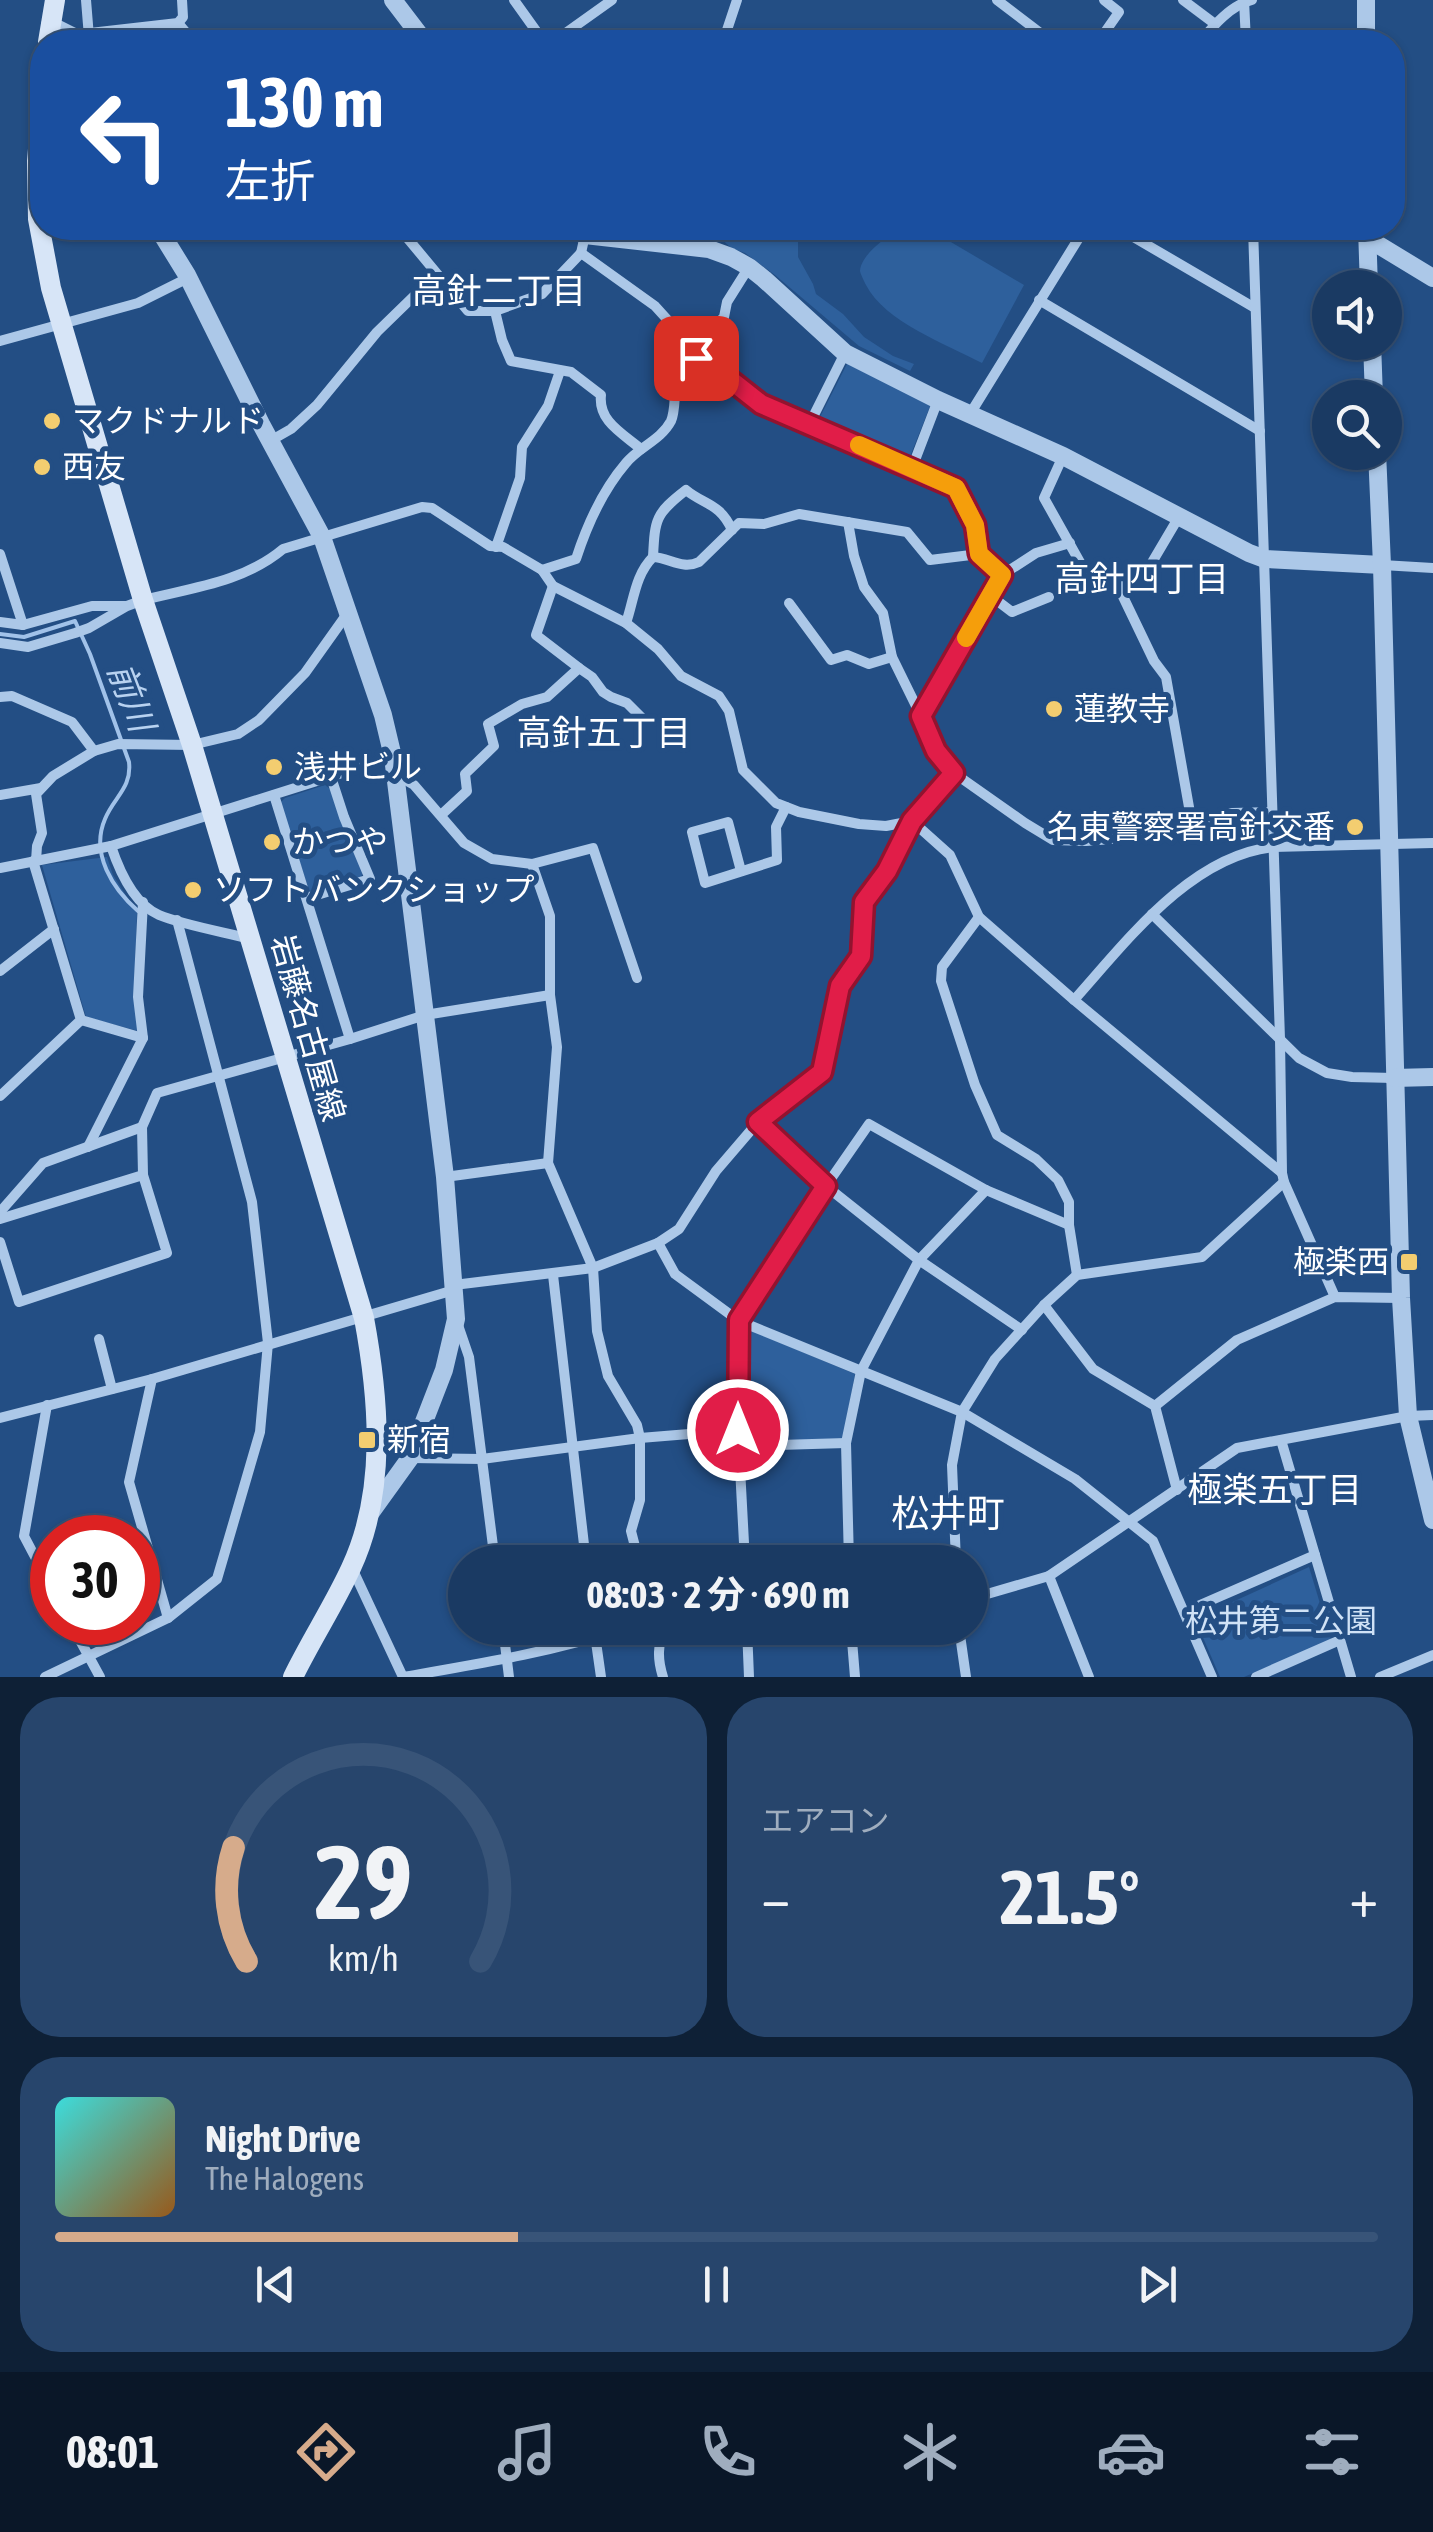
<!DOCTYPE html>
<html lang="ja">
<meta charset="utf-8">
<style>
:root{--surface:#1a3a63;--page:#27456c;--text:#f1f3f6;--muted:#9fadbe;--line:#385478;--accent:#d6ab8b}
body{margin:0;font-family:"Asap Condensed","Noto Sans JP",sans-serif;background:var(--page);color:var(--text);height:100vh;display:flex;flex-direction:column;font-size:38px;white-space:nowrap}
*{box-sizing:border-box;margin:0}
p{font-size:32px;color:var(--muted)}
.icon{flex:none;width:55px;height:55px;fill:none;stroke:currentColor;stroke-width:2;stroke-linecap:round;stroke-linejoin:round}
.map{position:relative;height:1677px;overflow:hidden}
.details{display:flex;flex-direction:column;gap:20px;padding:20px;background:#0e2036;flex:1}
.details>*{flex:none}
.hud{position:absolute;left:30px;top:30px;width:1375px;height:210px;border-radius:40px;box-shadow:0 2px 8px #0004,0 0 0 2px var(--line);background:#1a4fa0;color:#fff;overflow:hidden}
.tools{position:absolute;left:1312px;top:270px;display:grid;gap:20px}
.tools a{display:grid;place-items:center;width:90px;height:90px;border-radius:50%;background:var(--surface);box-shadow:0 2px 8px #0004,0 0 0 2px var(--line);font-size:50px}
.speed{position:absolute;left:30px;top:1515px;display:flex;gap:20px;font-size:50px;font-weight:700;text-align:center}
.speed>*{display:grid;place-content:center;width:130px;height:130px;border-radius:50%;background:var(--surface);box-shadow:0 2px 8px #0004,0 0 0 2px var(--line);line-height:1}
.speed .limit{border:15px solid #d22;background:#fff;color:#111}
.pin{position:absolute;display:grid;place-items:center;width:85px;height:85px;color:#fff;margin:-42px;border-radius:20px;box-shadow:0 5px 15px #0006}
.me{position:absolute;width:110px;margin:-55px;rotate:0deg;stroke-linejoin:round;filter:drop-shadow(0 0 8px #0008)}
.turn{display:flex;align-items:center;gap:35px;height:210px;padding:0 30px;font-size:45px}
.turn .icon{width:130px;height:130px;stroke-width:2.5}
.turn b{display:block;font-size:70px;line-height:85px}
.big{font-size:75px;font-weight:700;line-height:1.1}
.details .card{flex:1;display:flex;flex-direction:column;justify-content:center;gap:15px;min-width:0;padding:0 35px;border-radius:40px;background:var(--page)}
.details .dial{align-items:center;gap:0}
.dial svg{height:260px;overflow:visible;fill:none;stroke:var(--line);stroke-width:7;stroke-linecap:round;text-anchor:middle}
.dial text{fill:var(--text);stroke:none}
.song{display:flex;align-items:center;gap:30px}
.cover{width:120px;height:120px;border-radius:15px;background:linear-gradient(135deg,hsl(180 70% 55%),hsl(30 70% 35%))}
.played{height:10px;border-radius:5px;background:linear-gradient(90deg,var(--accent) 35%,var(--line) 35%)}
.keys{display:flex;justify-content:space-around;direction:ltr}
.heat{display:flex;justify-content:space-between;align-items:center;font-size:55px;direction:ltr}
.details .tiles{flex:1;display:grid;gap:20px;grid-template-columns:1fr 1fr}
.card:last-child{grid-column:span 2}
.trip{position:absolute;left:448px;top:1545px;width:540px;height:100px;border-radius:50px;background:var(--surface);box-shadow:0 2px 8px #0004,0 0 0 2px var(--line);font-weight:700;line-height:100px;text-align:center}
.tab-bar{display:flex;height:160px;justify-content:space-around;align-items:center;background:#0a1728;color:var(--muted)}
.tab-bar .icon{width:70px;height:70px}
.tab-bar .on{color:var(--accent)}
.tab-bar b{font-size:45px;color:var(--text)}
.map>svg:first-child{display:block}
.green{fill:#2e609c}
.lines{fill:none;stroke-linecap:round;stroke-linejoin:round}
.stream{stroke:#a1c2e9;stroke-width:4}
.minor{stroke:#acc8e8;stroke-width:10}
.tertiary{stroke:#acc8e8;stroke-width:18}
.secondary{stroke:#d7e5f7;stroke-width:20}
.route-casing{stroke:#92132f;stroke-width:25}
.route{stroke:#e11d48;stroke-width:18}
.slow{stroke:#f59e0b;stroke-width:18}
.poi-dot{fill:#f3cd70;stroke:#234e84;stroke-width:4}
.labels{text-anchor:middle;stroke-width:10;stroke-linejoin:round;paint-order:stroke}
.poi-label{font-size:32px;fill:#fff;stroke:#234e84;text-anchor:start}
.street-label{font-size:32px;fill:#fff;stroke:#234e84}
.park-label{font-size:32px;fill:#d0e2f6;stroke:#234e84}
.neighbourhood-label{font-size:35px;fill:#fff;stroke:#234e84}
.water-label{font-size:35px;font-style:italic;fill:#b8d2f0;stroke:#234e84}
.quarter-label{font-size:38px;fill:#fff;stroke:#234e84}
</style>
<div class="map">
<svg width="1433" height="1677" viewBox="0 0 1433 1677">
<rect width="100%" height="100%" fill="#234e84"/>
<!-- green -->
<g class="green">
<path d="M699,228H798V257L813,284L816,294L843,314L864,337L893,356L914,364L910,371L859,346L775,275L745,253L731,248L712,230L696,236L694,232Z"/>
<path d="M896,228H950L944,238L1024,285L982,363C946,344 885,322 866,285C865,283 860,273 860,271C861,255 885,238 896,231Z"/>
<path d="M848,362L931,404L909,459L819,419Z"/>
<path d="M325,785L330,789L363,872L361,877L313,893L309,890L280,803L285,798Z"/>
<path d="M107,857L113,875L137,913L134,996L138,1031L86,1017L42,865Z"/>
<path d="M743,1327L855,1374L842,1443L740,1446Z"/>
<path d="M1309,1567L1331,1640L1244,1677H1220L1195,1619Z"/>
</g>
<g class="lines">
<!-- stream -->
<path class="stream" d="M0,634L24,637L75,621L90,654L129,762C132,788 114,797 105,819C90,854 113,889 138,911"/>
<!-- minor -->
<g class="minor">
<path d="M86,0L89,37"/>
<path d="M514,0L544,42"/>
<path d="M997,0L1052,42"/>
<path d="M1183,0L1215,24"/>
<path d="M1244,0L1246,42"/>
<path d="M178,23L194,42"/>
<path d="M90,33L178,23L183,17L182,0"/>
<path d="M553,42L612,0"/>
<path d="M723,42L737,0"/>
<path d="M1098,42L1119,12L1104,0"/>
<path d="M1200,42C1213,26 1231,5 1252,0"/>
<path d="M399,228L468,311H495L542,294L581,253L585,235"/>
<path d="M1118,228L1255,308"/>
<path d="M1253,228L1280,1039L1282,1173L1284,1182L1335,1297"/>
<path d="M1350,228L1367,238"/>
<path d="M581,253L655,306L693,348L696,358L703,366L723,374L761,404L956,488L975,525L979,554"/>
<path d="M1039,300L1260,431"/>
<path d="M495,311L502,340L511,361L571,372L601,395C598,421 622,433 641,449"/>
<path d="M0,341L138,303L188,278"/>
<path d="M693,348L724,317L727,302L749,267"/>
<path d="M970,414L1085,228"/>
<path d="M810,423L845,353"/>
<path d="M270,441L291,429L317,405L377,332L414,296L444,283"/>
<path d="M1063,456L1044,498L1086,573L1115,580L1141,581L1180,515"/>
<path d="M912,468L938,400"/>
<path d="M848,522L854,556L864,587L883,613L892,657L921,716"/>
<path d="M1070,543L1036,553L1002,575L921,716L936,751L954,773L1025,823L1053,840L1086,841L1150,836L1232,813L1272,812"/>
<path d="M496,547L520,478L522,447L548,406L560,371"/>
<path d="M0,554L23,625"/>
<path d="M653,557C655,519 655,514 686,490C704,505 720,503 732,530"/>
<path d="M1382,565L1433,568"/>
<path d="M542,570L576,559C587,525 602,491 626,463C639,447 661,440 671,421C677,407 672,388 680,375C684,369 691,363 696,358"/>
<path d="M1115,580L1154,661L1166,677L1192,824"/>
<path d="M553,586L536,635L579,668"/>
<path d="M991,596L1012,612L1049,597"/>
<path d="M789,603L831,660L847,655L869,664L892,657"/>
<path d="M0,622L23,625L92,606H126"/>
<path d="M626,623C634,600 635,575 653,557C670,558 682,570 699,562L739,523L764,524L799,514L907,532L930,560L979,554L1002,575"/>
<path d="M0,643L28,647L75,633L89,628L127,606L143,600C191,588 244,582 283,549L422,507L432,508L490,546L503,547L542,570L553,586L626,623L658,649L681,676L719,696L729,711L743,770L776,803L799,812L859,824L886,826L912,821L954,773"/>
<path d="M0,697L12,696L72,722L94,751"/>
<path d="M395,774L414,785L464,843L492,859L532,864L593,848L637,978"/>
<path d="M0,795L41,788"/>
<path d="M274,795L350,1039"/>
<path d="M441,815L467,791L465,774L494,746L488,724L522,704L547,697L579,668L592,677L603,692L611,697L627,703L645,721"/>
<path d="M111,846C119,870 134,904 159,915C183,925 224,932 251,939"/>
<path d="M36,861L37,846L42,833L36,794L53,776L94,751L118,744L192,745L238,734L259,720L305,673L347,614"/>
<path d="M532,864L550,916V995L557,1047L548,1163L593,1268L597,1331L608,1376L637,1425L640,1438V1500L631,1531L639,1562"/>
<path d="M0,868L111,846L393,757"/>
<path d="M741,871L728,822L692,832L705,883L777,860L776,827L786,807"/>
<path d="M307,898L370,879L344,817L331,777"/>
<path d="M1152,914L1299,1058L1327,1073L1352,1077L1394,1078"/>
<path d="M979,917L942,967L941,981L975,1085L997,1135L1036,1159L1058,1180L1069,1202V1225L1077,1275"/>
<path d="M0,971L54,929"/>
<path d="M1074,1000C1126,942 1190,856 1273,847L1433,843"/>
<path d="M81,1020L143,1038"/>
<path d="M0,1096L81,1020L33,861"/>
<path d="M758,1122L826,1186L919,1260L1022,1330"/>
<path d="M88,1147L143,1038L138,997L143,902"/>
<path d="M445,1177L548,1163"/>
<path d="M0,1212L43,1163L142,1127"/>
<path d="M0,1219L143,1175"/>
<path d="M0,1242L19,1302L167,1253L143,1175L142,1127L157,1093L350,1039L425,1015L550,995"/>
<path d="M658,1243L675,1274L739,1321L962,1412L1075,1479L1153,1541L1212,1677"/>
<path d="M553,1275L586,1562"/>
<path d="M454,1285L593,1268L658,1243L679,1229L716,1171L758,1122L822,1072L840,986L861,956L864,902L887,871L912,821L950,855L979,917L1074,1000L1282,1173"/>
<path d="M1044,1305L1093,1369L1155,1406L1177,1490"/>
<path d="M457,1322L469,1357L495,1562"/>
<path d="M99,1339L112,1389"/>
<path d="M152,1379L129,1482L168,1618"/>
<path d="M47,1405L24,1536L52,1589"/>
<path d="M1155,1406L1237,1340L1335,1297L1401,1298"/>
<path d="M0,1418L152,1379L454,1290"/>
<path d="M1281,1440L1351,1677"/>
<path d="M740,1446L846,1443"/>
<path d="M410,1458L482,1459L640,1438L738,1430"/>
<path d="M745,1562L738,1430L739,1321L826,1186L869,1124L986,1190L1069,1225"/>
<path d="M849,1562L846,1443L861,1371L919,1260L986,1190"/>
<path d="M956,1562L952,1465L962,1412L995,1359L1044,1305L1077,1275L1202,1257L1284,1182"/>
<path d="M352,1568L403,1677C478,1664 553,1652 625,1628"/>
<path d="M1049,1576L1089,1677"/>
<path d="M970,1599L1049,1576L1237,1448L1408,1416L1433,1415"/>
<path d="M1184,1612L1315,1555"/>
<path d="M70,1622L100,1677"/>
<path d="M503,1628L509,1677"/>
<path d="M594,1628L601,1677"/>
<path d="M747,1628L749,1677"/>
<path d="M851,1628L855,1677"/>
<path d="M959,1628L966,1677"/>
<path d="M45,1677L168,1618L217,1579L260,1432L268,1343L252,1202L177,920"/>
<path d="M663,1677C657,1658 658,1646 664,1628"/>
<path d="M1256,1677L1340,1640"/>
<path d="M1380,1677L1433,1655"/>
</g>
<!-- tertiary -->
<g class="tertiary">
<path d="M393,0L425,42"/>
<path d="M1366,0V42"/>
<path d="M50,25L84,42"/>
<path d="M158,228L187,275L261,424L322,537L383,715L393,757L445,1177L456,1319L444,1370L410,1458L369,1515"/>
<path d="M563,228L585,235L709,249L731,257L749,267L764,279L845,353L938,400L1063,456L1249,553L1265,559L1382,565"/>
<path d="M1367,228L1369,288"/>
<path d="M1367,238L1433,278"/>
<path d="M1372,342L1374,398"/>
<path d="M1377,452L1382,565L1401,1298L1408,1416L1433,1520"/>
<path d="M1394,1078L1433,1077"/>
</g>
<!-- secondary -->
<g class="secondary">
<path d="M48,42L55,0"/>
<path d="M42,101L37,161L38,219L51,288L143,600L192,745L364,1318C379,1399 387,1491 351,1568C334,1605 311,1640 293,1677"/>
</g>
</g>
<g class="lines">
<defs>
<path id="route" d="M696,358L703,366L723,374L761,404L956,488L975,525L979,554L1002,575L921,716L936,751L954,773L912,821L887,871L864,902L861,956L840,986L822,1072L758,1122L826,1186L739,1320L738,1430"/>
</defs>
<!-- route casing -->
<use href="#route" class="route-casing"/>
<!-- route -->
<use href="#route" class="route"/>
<!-- slow -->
<path class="slow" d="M859,445L956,488L975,525L979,554L1002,575L966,638"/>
</g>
<!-- markers -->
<g class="poi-dot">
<circle cx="52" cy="421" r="10"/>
<circle cx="42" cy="467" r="10"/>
<circle cx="1054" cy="709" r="10"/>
<circle cx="274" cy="767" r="10"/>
<circle cx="1355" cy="827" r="10"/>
<circle cx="272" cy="842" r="10"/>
<circle cx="193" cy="890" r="10"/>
<rect x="1399" y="1252" width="20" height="20" rx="5"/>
<rect x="357" y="1430" width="20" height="20" rx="5"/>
</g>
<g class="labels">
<!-- poi labels -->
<g class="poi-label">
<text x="72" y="432">マクドナルド</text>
<text x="62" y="478">西友</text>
<text x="1074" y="720">蓮教寺</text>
<text x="294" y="778">浅井ビル</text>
<text x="1335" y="838" text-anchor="end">名東警察署高針交番</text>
<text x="292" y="853">かつや</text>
<text x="213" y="901">ソフトバンクショップ</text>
<text x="1389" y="1273" text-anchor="end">極楽西</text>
<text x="387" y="1451">新宿</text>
</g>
<!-- street labels -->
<g class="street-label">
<text transform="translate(308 1028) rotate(74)" y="11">岩藤名古屋線</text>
</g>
<!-- park labels -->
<g class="park-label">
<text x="1281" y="1632">松井第二公園</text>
</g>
<!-- neighbourhood labels -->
<g class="neighbourhood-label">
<text x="499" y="303">高針二丁目</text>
<text x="1142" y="591">高針四丁目</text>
<text x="604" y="745">高針五丁目</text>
<text x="1275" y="1502">極楽五丁目</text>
</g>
<!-- water labels -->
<g class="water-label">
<text transform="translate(131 697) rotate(69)" y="12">前川</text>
</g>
<!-- quarter labels -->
<g class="quarter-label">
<text x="948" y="1527">松井町</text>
</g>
</g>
</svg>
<div class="tools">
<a><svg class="icon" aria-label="sound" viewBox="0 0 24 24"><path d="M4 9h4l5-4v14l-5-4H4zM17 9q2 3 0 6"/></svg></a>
<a><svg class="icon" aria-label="search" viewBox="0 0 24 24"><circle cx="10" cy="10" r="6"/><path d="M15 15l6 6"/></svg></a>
</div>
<div class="speed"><div class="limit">30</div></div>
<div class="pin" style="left:696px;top:358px;background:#d93025"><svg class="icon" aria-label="arrive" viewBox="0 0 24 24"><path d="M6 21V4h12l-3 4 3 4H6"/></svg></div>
<svg class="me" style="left:738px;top:1430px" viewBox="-20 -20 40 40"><circle r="17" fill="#e11d48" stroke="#fff" stroke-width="3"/><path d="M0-11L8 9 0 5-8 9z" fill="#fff"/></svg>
<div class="trip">08:03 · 2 分 · 690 m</div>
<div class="hud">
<div class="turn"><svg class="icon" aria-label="left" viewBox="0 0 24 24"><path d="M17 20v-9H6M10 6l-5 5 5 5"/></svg><div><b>130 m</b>左折</div></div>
</div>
</div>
<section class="details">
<div class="tiles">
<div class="card dial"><svg viewBox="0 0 100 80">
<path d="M14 69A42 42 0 1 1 86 69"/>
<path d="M14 69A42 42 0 0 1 10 34" stroke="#d6ab8b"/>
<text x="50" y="56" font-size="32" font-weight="700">29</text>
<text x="50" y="72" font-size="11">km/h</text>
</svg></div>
<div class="card"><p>エアコン</p>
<div class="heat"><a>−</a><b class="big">21.5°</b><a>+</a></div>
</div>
<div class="card">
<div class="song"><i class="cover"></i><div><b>Night Drive</b><p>The Halogens</p></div></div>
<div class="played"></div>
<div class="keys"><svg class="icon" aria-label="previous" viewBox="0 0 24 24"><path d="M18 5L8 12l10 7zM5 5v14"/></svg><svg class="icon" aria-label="pause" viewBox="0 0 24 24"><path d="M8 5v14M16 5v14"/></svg><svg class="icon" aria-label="next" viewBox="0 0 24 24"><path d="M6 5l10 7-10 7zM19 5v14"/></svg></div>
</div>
</div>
</section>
<nav class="tab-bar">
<b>08:01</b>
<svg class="icon on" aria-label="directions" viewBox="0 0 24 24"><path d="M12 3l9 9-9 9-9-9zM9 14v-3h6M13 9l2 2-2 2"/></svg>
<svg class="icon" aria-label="music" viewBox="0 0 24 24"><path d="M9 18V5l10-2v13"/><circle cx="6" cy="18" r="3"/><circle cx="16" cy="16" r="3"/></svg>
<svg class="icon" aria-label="phone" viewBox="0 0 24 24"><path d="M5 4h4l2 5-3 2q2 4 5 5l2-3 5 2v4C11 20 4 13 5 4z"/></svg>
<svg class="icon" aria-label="climate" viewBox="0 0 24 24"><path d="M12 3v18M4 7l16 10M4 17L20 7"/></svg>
<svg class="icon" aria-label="car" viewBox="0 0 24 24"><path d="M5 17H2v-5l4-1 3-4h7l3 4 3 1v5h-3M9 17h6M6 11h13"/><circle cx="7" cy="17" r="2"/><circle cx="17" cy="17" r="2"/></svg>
<svg class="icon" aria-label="filters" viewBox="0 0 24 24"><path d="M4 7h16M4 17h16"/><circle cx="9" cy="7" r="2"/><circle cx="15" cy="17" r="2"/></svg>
</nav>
